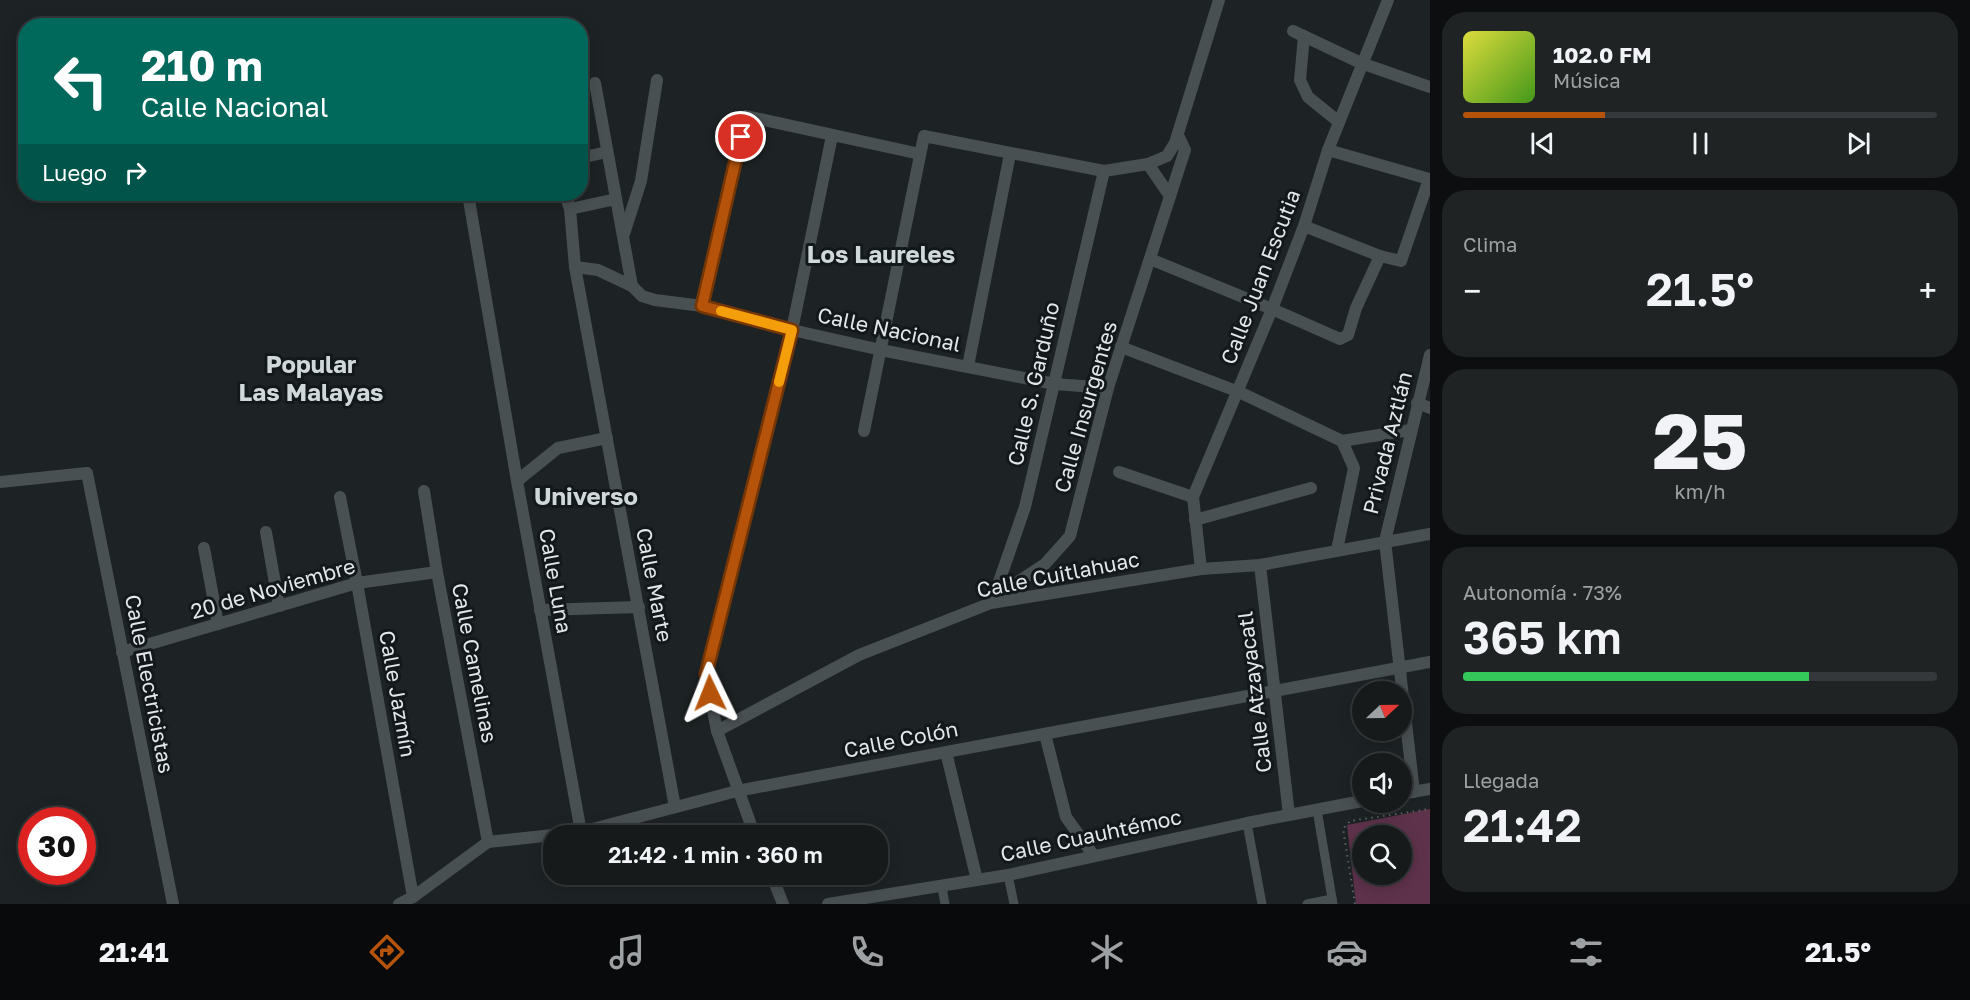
<!DOCTYPE html>
<html lang="es">
<meta charset="utf-8">
<style>
:root{--surface:#161a1b;--page:#1f2324;--text:#f1f3f6;--muted:#9ea1a3;--line:#35383a;--accent:#b45309}
body{margin:0;font-family:"Golos Text",sans-serif;background:var(--page);color:var(--text);height:100vh;display:flex;flex-direction:column;font-size:22px;white-space:nowrap}
*{box-sizing:border-box;margin:0}
p{font-size:20px;color:var(--muted)}
.icon{flex:none;width:33px;height:33px;fill:none;stroke:currentColor;stroke-width:2;stroke-linecap:round;stroke-linejoin:round}
.map{position:relative;flex:1;overflow:hidden}
.side{display:flex;flex-direction:column;gap:12px;padding:12px;background:#0c0e0f;width:540px}
.side>*{flex:none}
.hud{position:absolute;left:18px;top:18px;width:570px;height:183px;border-radius:24px;box-shadow:0 3px 15px #0003,0 0 0 2px var(--line);background:#00695c;color:#fff;overflow:hidden}
.needle{width:39px;rotate:68deg}
.tools{position:absolute;left:1352px;top:681px;display:grid;gap:12px}
.tools a{display:grid;place-items:center;width:60px;height:60px;border-radius:50%;background:var(--surface);box-shadow:0 3px 15px #0003,0 0 0 2px var(--line);font-size:30px}
.speed{position:absolute;left:18px;top:807px;display:flex;gap:12px;font-size:30px;font-weight:700;text-align:center}
.speed>*{display:grid;place-content:center;width:78px;height:78px;border-radius:50%;background:var(--surface);box-shadow:0 3px 15px #0003,0 0 0 2px var(--line);line-height:1}
.speed .limit{border:9px solid #d22;background:#fff;color:#111}
.pin{position:absolute;display:grid;place-items:center;width:51px;height:51px;color:#fff;margin:-26px;border:3px solid #fff;border-radius:50%;box-shadow:0 2px 6px #0007}
.me{position:absolute;width:66px;margin:-33px;rotate:358deg;stroke-linejoin:round;filter:drop-shadow(0 0 4px #0008)}
.turn{display:flex;align-items:center;gap:21px;height:126px;padding:0 24px;font-size:27px}
.turn .icon{width:78px;height:78px;stroke-width:2.5}
.turn b{display:block;font-size:42px;line-height:51px}
.then{display:flex;align-items:center;height:57px;padding:0 24px;background:#0003;gap:12px;font-size:22px}
.big{font-size:45px;font-weight:600;line-height:1.1}
.side .widget{flex:1;display:flex;flex-direction:column;justify-content:center;gap:9px;min-width:0;padding:0 21px;border-radius:24px;background:var(--page)}
.side .dial{align-items:center;gap:0}
.dial b{font-size:78px;line-height:1}
.song{display:flex;align-items:center;gap:18px}
.cover{width:72px;height:72px;border-radius:9px;background:linear-gradient(135deg,hsl(60 70% 55%),hsl(100 70% 35%))}
.played{height:6px;border-radius:3px;background:linear-gradient(90deg,var(--accent) 30%,var(--line) 30%)}
.keys{display:flex;justify-content:space-around;direction:ltr}
.heat{display:flex;justify-content:space-between;align-items:center;font-size:33px;direction:ltr}
.charge{height:9px;border-radius:4px;background:linear-gradient(90deg,#34c759 73%,var(--line) 0)}
.trip{position:absolute;left:543px;top:825px;width:345px;height:60px;border-radius:24px;background:var(--surface);box-shadow:0 3px 15px #0003,0 0 0 2px var(--line);font-weight:600;line-height:60px;text-align:center}
.tabs{display:flex;height:96px;justify-content:space-around;align-items:center;background:#090a0b;color:var(--muted)}
.tabs .icon{width:42px;height:42px}
.tabs .active{color:var(--accent)}
.tabs b{font-size:27px;color:var(--text)}
main{display:flex;flex:1;min-height:0}
.map>svg:first-child{display:block}
.green{fill:#5e324b;fill-rule:evenodd}
.lines{fill:none;stroke-linecap:round;stroke-linejoin:round}
.path{stroke:#5f6465;stroke-width:2;stroke-dasharray:1.5 4.5;stroke-linecap:butt}
.pedestrian{stroke:#495052;stroke-width:9}
.minor{stroke:#495052;stroke-width:12}
.route-casing{stroke:#753606;stroke-width:15}
.route{stroke:#b45309;stroke-width:10}
.slow{stroke:#f59e0b;stroke-width:10}
.labels{text-anchor:middle;stroke-width:6;stroke-linejoin:round;paint-order:stroke}
.street-label{font-size:21px;fill:#e3e7e8;stroke:#13191b}
.quarter-label{font-size:24px;font-weight:bold;fill:#d0d8da;stroke:#13191b}
</style>
<main>
<div class="map">
<svg width="1430" height="904" viewBox="0 0 1430 904">
<rect width="100%" height="100%" fill="#1d2324"/>
<!-- green -->
<path class="green" d="M1430,809V904H1356L1347,825ZM1362,836H1401V874H1362Z"/>
<g class="lines">
<!-- path -->
<path class="path" d="M1355,904L1343,829L1350,821L1430,809"/>
<!-- pedestrian -->
<g class="pedestrian">
<path d="M1317,810L1333,904"/>
<path d="M1247,823L1262,904"/>
<path d="M1008,875L1014,904"/>
<path d="M942,887L945,904"/>
<path d="M1307,904L1332,899"/>
</g>
<!-- minor -->
<g class="minor">
<path d="M1293,31L1361,63L1430,87"/>
<path d="M1304,36L1300,80L1308,97L1339,122"/>
<path d="M595,83L632,286"/>
<path d="M580,158L607,152"/>
<path d="M1148,164L1167,156L1175,143L1219,0"/>
<path d="M468,194L517,481L581,832"/>
<path d="M565,194L570,209L575,267L675,807"/>
<path d="M570,209L616,199"/>
<path d="M1304,226L1380,256L1401,261L1429,179L1328,150"/>
<path d="M624,234L641,181L657,80"/>
<path d="M1150,259L1272,309L1340,339L1348,335L1356,308L1380,256"/>
<path d="M575,267L598,270L632,286L642,296L655,300L702,306L792,330L881,350L1055,384L1108,388"/>
<path d="M702,306L746,116L920,154"/>
<path d="M1121,347L1239,392L1342,441"/>
<path d="M968,366L1010,154"/>
<path d="M1417,403L1430,408"/>
<path d="M864,431L924,136L1104,171L1148,164L1170,196"/>
<path d="M1342,441L1410,430"/>
<path d="M1119,472L1193,497"/>
<path d="M517,481L558,448L607,438"/>
<path d="M0,482L87,473L173,904"/>
<path d="M424,491L437,572L488,842"/>
<path d="M340,497L357,583L413,897"/>
<path d="M1195,520L1311,488"/>
<path d="M266,532L279,606"/>
<path d="M204,548L218,624"/>
<path d="M1337,550L1354,468L1342,441"/>
<path d="M1260,565L1289,815"/>
<path d="M1201,569L1193,497L1272,309L1304,226L1328,150L1388,0"/>
<path d="M995,597L1045,564L1070,536L1108,388L1185,150L1178,135"/>
<path d="M993,599L1025,507L1104,171"/>
<path d="M540,610L639,607"/>
<path d="M122,652L357,583L437,572"/>
<path d="M717,731L859,655L991,603L1201,569L1260,565L1430,534"/>
<path d="M1045,734L1066,817L1094,856"/>
<path d="M946,752L977,880"/>
<path d="M1414,792L1385,541L1430,355"/>
<path d="M1401,794L1430,789"/>
<path d="M755,836L717,731L706,674L792,330L832,136"/>
<path d="M771,874L783,904"/>
<path d="M399,904L413,897L488,842L581,832L737,791L1430,662"/>
<path d="M828,904L1008,875L1247,823L1362,801"/>
</g>
</g>
<g class="lines">
<defs>
<path id="route" d="M710,693L706,674L792,330L702,306L741,137"/>
</defs>
<!-- route casing -->
<use href="#route" class="route-casing"/>
<!-- route -->
<use href="#route" class="route"/>
<!-- slow -->
<path class="slow" d="M721,311L792,330L779,382"/>
</g>
<g class="labels">
<!-- street labels -->
<g class="street-label">
<text transform="translate(1261 277) rotate(-69)" y="7">Calle Juan Escutia</text>
<text transform="translate(889 330) rotate(12)" y="7">Calle Nacional</text>
<text transform="translate(1034 384) rotate(-77)" y="7">Calle S. Garduño</text>
<text transform="translate(1086 407) rotate(-74)" y="7">Calle Insurgentes</text>
<text transform="translate(1388 443) rotate(-76)" y="7">Privada Aztlán</text>
<text transform="translate(1058 575) rotate(-11)" y="7">Calle Cuitlahuac</text>
<text transform="translate(555 581) rotate(80)" y="7">Calle Luna</text>
<text transform="translate(654 585) rotate(79)" y="7">Calle Marte</text>
<text transform="translate(273 589) rotate(-16)" y="7">20 de Noviembre</text>
<text transform="translate(474 663) rotate(79)" y="7">Calle Camelinas</text>
<text transform="translate(149 684) rotate(79)" y="7">Calle Electricistas</text>
<text transform="translate(1255 692) rotate(-97)" y="7">Calle Atzayacatl</text>
<text transform="translate(397 694) rotate(80)" y="7">Calle Jazmín</text>
<text transform="translate(901 740) rotate(-11)" y="7">Calle Colón</text>
<text transform="translate(1091 836) rotate(-12)" y="7">Calle Cuauhtémoc</text>
</g>
<!-- quarter labels -->
<g class="quarter-label">
<text x="881" y="263">Los Laureles</text>
<text x="311" y="373">Popular<tspan x="311" dy="28">Las Malayas</tspan></text>
<text x="586" y="505">Universo</text>
</g>
</g>
</svg>
<div class="tools">
<a><svg class="needle" viewBox="-14 -14 28 28"><path d="M0-13l5 13h-10z" fill="#e53935"/><path d="M0 13l5-13h-10z" fill="#9ea1a3"/></svg></a>
<a><svg class="icon" aria-label="sound" viewBox="0 0 24 24"><path d="M4 9h4l5-4v14l-5-4H4zM17 9q2 3 0 6"/></svg></a>
<a><svg class="icon" aria-label="search" viewBox="0 0 24 24"><circle cx="10" cy="10" r="6"/><path d="M15 15l6 6"/></svg></a>
</div>
<div class="speed"><div class="limit">30</div></div>
<div class="pin" style="left:741px;top:137px;background:#d93025"><svg class="icon" aria-label="arrive" viewBox="0 0 24 24"><path d="M6 21V4h12l-3 4 3 4H6"/></svg></div>
<svg class="me" style="left:710px;top:693px" viewBox="-20 -20 40 40"><path d="M0-17L14 15 0 8-14 15z" fill="#b45309" stroke="#fff" stroke-width="4"/></svg>
<div class="trip">21:42 · 1 min · 360 m</div>
<div class="hud">
<div class="turn"><svg class="icon" aria-label="left" viewBox="0 0 24 24"><path d="M17 20v-9H6M10 6l-5 5 5 5"/></svg><div><b>210 m</b>Calle Nacional</div></div>
<div class="then">Luego<svg class="icon" aria-label="right" viewBox="0 0 24 24"><path d="M7 20v-9h11M14 6l5 5-5 5"/></svg></div>
</div>
</div>
<section class="side">
<div class="widget">
<div class="song"><i class="cover"></i><div><b>102.0 FM</b><p>Música</p></div></div>
<div class="played"></div>
<div class="keys"><svg class="icon" aria-label="previous" viewBox="0 0 24 24"><path d="M18 5L8 12l10 7zM5 5v14"/></svg><svg class="icon" aria-label="pause" viewBox="0 0 24 24"><path d="M8 5v14M16 5v14"/></svg><svg class="icon" aria-label="next" viewBox="0 0 24 24"><path d="M6 5l10 7-10 7zM19 5v14"/></svg></div>
</div>
<div class="widget"><p>Clima</p>
<div class="heat"><a>−</a><b class="big">21.5°</b><a>+</a></div>
</div>
<div class="widget dial"><b>25</b><p>km/h</p></div>
<div class="widget"><p>Autonomía · 73%</p><b class="big">365 km</b><div class="charge"></div></div>
<div class="widget"><p>Llegada</p><b class="big">21:42</b></div>
</section>
</main>
<nav class="tabs">
<b>21:41</b>
<svg class="icon active" aria-label="directions" viewBox="0 0 24 24"><path d="M12 3l9 9-9 9-9-9zM9 14v-3h6M13 9l2 2-2 2"/></svg>
<svg class="icon" aria-label="music" viewBox="0 0 24 24"><path d="M9 18V5l10-2v13"/><circle cx="6" cy="18" r="3"/><circle cx="16" cy="16" r="3"/></svg>
<svg class="icon" aria-label="phone" viewBox="0 0 24 24"><path d="M5 4h4l2 5-3 2q2 4 5 5l2-3 5 2v4C11 20 4 13 5 4z"/></svg>
<svg class="icon" aria-label="climate" viewBox="0 0 24 24"><path d="M12 3v18M4 7l16 10M4 17L20 7"/></svg>
<svg class="icon" aria-label="car" viewBox="0 0 24 24"><path d="M5 17H2v-5l4-1 3-4h7l3 4 3 1v5h-3M9 17h6M6 11h13"/><circle cx="7" cy="17" r="2"/><circle cx="17" cy="17" r="2"/></svg>
<svg class="icon" aria-label="filters" viewBox="0 0 24 24"><path d="M4 7h16M4 17h16"/><circle cx="9" cy="7" r="2"/><circle cx="15" cy="17" r="2"/></svg>
<b>21.5°</b>
</nav>
